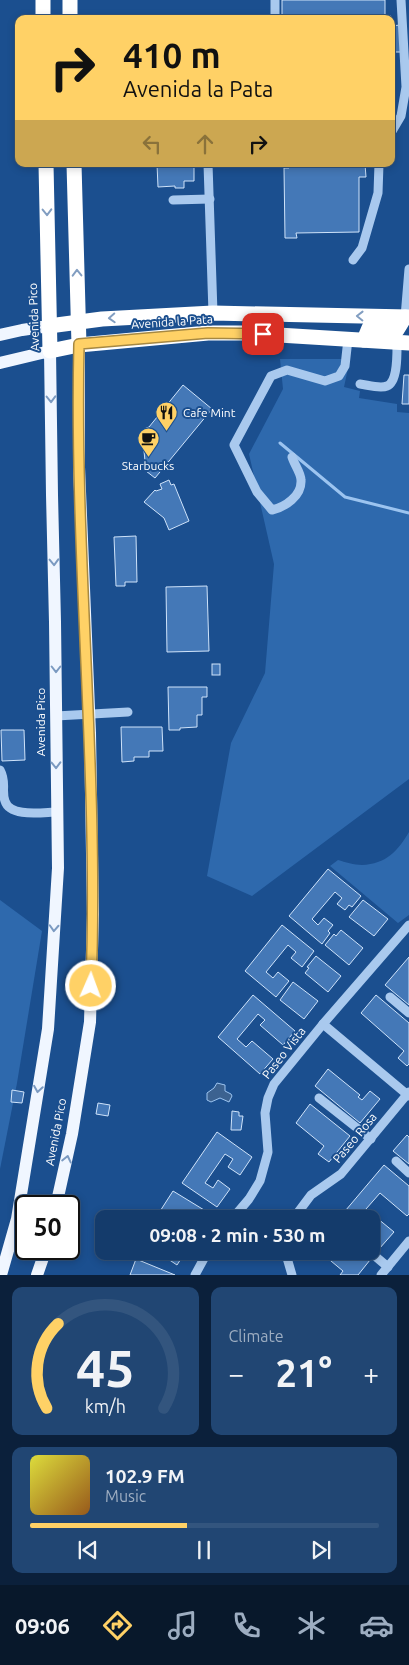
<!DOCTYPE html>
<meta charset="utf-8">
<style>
:root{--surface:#143b6b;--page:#214673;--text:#f1f3f6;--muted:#9dadc1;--line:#33557e;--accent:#ffd166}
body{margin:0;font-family:Ubuntu,sans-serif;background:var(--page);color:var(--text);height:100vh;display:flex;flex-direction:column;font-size:19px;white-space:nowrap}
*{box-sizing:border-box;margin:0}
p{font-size:16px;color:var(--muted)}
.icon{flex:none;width:28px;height:28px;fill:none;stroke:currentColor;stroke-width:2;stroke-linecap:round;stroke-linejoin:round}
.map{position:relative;height:1275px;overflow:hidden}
.drawer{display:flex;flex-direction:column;gap:12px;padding:12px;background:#0b203b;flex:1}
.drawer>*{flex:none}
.guide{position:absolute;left:15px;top:15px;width:380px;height:152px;border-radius:10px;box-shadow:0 2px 8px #0003,0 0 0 1px var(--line);background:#ffd166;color:#111;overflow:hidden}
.speed{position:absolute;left:15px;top:1195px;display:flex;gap:10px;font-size:25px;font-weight:700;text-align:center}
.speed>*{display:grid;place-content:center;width:65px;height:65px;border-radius:50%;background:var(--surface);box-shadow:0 2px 8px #0003,0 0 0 1px var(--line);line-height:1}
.speed .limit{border:2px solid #111;border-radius:8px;background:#fff;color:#111}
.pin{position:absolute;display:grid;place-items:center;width:42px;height:42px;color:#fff;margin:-21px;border-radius:10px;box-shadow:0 2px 8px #0006}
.me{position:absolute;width:55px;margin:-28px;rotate:2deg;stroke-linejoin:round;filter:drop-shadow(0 0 4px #0008)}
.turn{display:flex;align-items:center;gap:18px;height:105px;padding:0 25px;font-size:22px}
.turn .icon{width:65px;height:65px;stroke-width:2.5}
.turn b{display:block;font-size:35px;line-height:42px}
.lanes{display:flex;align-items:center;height:48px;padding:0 25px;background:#0003;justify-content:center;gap:25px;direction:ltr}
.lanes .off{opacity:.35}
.big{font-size:38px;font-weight:600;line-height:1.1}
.drawer .widget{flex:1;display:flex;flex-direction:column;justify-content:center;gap:8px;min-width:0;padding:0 18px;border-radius:10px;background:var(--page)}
.drawer .dial{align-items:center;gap:0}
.dial svg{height:130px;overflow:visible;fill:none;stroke:var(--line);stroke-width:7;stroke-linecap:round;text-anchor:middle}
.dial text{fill:var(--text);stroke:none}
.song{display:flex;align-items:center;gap:15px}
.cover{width:60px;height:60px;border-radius:8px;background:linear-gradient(135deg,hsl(60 70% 55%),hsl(30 70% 35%))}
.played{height:5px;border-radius:2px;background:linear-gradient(90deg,var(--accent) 45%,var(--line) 45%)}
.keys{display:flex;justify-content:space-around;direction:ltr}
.heat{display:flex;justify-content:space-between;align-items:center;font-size:28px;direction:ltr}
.drawer .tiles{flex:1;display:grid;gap:12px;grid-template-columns:1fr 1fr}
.widget:last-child{grid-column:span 2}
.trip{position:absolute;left:95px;top:1210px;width:285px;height:50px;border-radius:10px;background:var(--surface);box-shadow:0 2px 8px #0003,0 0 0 1px var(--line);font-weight:600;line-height:50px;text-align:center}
.dock{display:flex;height:80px;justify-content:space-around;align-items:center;background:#08182b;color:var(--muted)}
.dock .icon{width:35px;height:35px}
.dock .on{color:var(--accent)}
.dock b{font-size:22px;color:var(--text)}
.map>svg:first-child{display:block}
.green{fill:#2e69ad}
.water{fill:#3c6290;stroke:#9cc4f0}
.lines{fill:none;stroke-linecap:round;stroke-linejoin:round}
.stream{stroke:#9cc4f0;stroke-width:3}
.building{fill:#4478b7;stroke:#cfe3fa}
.minor{stroke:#a9c9ee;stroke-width:9}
.major{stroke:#f0f6ff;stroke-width:12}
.highway{stroke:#fff;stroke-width:15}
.oneway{stroke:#829ec1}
.oneway2{stroke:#7b9ac1}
.route-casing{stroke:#a68842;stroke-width:12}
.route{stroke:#ffd166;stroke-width:9}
.labels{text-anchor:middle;stroke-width:4;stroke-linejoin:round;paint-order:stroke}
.street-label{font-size:12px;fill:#fff;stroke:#1b4f8f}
.poi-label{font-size:12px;fill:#fff;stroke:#1b4f8f;text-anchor:start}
</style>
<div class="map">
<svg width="409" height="1275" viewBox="0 0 409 1275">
<rect width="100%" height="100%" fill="#1b4f8f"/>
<!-- green -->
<g class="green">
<path d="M280,359H350L344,387L360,391L359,398L397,404V412L409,413V779L252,896L207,876L231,743L265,673L274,564L249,454L283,389Z"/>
<path d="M409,832V915L398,923L330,866L338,860C345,862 354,865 362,865C386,864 398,851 409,832Z"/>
<path d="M0,900L42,931L17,1083L0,1169Z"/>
</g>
<!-- water -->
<path class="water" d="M217,1083L225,1085V1091L231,1094L232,1096L229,1102L220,1098L211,1102L207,1100V1093L214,1088Z"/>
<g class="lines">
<!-- stream -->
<path class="stream" d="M280,443L345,497L409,513"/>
</g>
<!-- building -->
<g class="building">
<path d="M282,0H385V16H391V19H282Z"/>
<path d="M400,25L401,52H391V26Z"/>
<path d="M157,164H194V181H184V188H175V186L158,187Z"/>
<path d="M289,164H365L366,177H359V232L296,233L297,238H285L284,168H289Z"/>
<path d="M404,375H409V404H402Z"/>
<path d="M183,385L212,409L155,478L146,471L143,441L141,434L144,429L149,427Z"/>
<path d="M169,480L171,485L174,484L189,521L169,530L164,518L144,502L155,490L156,491L162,489L160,484Z"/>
<path d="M136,536L137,582H125V586H116L114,537Z"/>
<path d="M207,586L209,651L167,652L166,587Z"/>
<rect x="212" y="664" width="8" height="11"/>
<path d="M168,687H207V697H202V715H197V727L180,728V730H169Z"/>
<path d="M121,727H162L163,751H149V757H134V761L122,762Z"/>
<path d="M1,730H24L25,760L2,761Z"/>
<path d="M328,869L361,896L352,907L349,905L345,910L337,904L342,898L335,892L312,919L318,925L324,918L333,925L328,931L330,933L322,944L289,916Z"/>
<path d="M363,900L388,919L374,936L349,917Z"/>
<path d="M282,925L314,951L302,967L291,958L296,952L288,945L266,972L273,978L278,972L289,981L276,997L245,971Z"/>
<path d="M341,930L363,948L349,965L325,945L334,934L336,936Z"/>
<path d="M316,956L341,976L328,992L305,973L309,968L307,967Z"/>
<path d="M409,957V1005L385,985Z"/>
<path d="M293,982L318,1001L304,1019L280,1000Z"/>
<path d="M253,995L295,1031L283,1045L260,1025L265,1020L258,1014L237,1039L246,1047L252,1041L273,1059L260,1074L218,1037Z"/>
<path d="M376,995L409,1023V1064L407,1066L398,1058L404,1051L361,1013Z"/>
<path d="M328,1069L360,1095L358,1097L362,1100L370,1091L380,1099L360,1123L315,1086Z"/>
<path d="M12,1090L24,1092L22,1103L11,1102Z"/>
<path d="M98,1103L110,1105L108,1116L96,1114Z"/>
<path d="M310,1104L350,1136L329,1162L318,1154L324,1146L296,1123Z"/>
<path d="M232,1111L239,1112V1116H243L241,1130H231Z"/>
<path d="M217,1132L252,1157L240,1175L228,1167L233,1159L225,1154L205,1183L213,1188L218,1180L230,1189L217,1207L182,1183Z"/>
<path d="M407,1135L409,1137V1164L393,1151Z"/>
<path d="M384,1165L409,1186V1214L407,1216L380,1193L366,1209L394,1232L379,1249L371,1243V1219H342L340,1217Z"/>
<path d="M173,1191L209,1213L205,1219H187L188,1217L182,1213L178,1219H155Z"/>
<path d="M156,1251H186L177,1265Z"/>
<path d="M319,1251H359L370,1260L358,1275H340L343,1271Z"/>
<path d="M136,1259L175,1275H130Z"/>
</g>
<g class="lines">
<!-- minor -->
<g class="minor">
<path d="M275,0V19"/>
<path d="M391,133L401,116L406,87L401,0"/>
<path d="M208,164L213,313"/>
<path d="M173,200L210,199"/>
<path d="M353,260L362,248L378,193L379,164"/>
<path d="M405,317L409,269"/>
<path d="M360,384C368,385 380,389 387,386C398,382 397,353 397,342"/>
<path d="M292,457C294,464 301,473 301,480C302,496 285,507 272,510L257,492L234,445L271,376L287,370L325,381L339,376L345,366L348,339"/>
<path d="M56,716L128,712"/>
<path d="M0,770C7,783 1,790 5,801C10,818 44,812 57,812"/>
<path d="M390,997L409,1013"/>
<path d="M323,1024L409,1096"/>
<path d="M319,1098L371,1139"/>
<path d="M396,1161L409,1173"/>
<path d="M232,1219L249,1199L260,1181L268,1152L265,1113L268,1098L274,1084L323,1024L409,925"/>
<path d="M293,1219L311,1195L341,1174L409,1092"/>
<path d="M285,1251L292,1275"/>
<path d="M369,1251L388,1267"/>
<path d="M195,1275L208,1251"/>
<path d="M381,1275L409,1241"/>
</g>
<!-- major -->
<g class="major">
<path d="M0,335L22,330L49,326"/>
<path d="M0,363L50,351L52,495L55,622L58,868L48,1029L17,1219L1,1275"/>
<path d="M56,1206L72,1134L90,1022L93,914L90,733L79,467V345"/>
<path d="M37,1275L46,1249"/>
</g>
<!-- highway -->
<g class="highway">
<path d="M43,0V19"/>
<path d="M70,0V19"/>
<path d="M46,164L50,351L79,345L208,333H247L409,343"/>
<path d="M74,164L79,345"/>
<path d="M49,326L102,319L213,313L409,317"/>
<path d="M364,340L369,328L397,330L405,317"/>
</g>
</g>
<!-- one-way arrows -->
<defs><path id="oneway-chevron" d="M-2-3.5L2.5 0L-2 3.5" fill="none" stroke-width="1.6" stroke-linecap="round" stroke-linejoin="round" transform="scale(1.25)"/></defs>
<g class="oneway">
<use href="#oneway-chevron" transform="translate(47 212) rotate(89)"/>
<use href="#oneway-chevron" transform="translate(77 273) rotate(-91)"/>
<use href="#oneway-chevron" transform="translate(360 316) rotate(-179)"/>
<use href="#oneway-chevron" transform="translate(112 318) rotate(177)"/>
</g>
<g class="oneway2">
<use href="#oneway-chevron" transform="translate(51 399) rotate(89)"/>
<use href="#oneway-chevron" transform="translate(54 562) rotate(88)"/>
<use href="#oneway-chevron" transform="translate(56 669) rotate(90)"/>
<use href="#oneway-chevron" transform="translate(56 765) rotate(89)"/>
<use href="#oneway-chevron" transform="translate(54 928) rotate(93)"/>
<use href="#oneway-chevron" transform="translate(38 1089) rotate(99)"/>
<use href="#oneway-chevron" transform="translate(67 1159) rotate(-77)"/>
</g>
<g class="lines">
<defs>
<path id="route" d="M91,986C99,772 74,558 79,344L208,333L263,334"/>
</defs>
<!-- route casing -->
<use href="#route" class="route-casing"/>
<!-- route -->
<use href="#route" class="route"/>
</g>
<!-- icons -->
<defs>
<symbol id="restaurant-pin" viewBox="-11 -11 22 30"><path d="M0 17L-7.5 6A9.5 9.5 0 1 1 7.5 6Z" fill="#ffd166" stroke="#1b4f8f"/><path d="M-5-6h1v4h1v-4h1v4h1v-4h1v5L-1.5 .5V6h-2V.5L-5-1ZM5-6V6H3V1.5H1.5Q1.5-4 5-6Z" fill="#111"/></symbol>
<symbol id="cafe-pin" viewBox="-11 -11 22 30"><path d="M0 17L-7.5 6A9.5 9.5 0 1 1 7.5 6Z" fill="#ffd166" stroke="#1b4f8f"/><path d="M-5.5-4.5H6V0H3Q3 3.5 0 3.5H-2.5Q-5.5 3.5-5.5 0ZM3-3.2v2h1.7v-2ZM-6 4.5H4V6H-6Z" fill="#111"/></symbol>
</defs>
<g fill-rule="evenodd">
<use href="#restaurant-pin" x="154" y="400" width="25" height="34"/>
<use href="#cafe-pin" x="136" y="426" width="25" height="34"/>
</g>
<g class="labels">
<!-- street labels -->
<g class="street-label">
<text transform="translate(34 317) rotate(-92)" y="4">Avenida Pico</text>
<text transform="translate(172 322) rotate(-4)" y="4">Avenida la Pata</text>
<text transform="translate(41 722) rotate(-90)" y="4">Avenida Pico</text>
<text transform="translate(284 1053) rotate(-52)" y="4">Paseo Vista</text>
<text transform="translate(56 1132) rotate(-79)" y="4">Avenida Pico</text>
<text transform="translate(355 1138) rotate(-50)" y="4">Paseo Rosa</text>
</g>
<!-- poi labels -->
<g class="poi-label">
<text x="183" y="417">Cafe Mint</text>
<text x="148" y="470" text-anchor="middle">Starbucks</text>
</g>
</g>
</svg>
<div class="speed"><div class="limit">50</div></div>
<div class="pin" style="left:263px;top:334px;background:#d93025"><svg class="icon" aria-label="arrive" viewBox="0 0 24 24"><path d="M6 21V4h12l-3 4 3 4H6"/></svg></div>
<svg class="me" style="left:91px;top:986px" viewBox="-20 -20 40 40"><circle r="17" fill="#ffd166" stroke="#fff" stroke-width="3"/><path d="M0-11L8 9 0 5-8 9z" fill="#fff"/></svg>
<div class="trip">09:08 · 2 min · 530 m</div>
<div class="guide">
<div class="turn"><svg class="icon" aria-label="right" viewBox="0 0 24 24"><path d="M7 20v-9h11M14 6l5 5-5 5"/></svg><div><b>410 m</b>Avenida la Pata</div></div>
<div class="lanes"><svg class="icon off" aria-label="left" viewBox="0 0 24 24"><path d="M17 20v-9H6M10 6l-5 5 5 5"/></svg><svg class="icon off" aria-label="ahead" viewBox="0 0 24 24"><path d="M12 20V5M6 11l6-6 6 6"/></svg><svg class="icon" aria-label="right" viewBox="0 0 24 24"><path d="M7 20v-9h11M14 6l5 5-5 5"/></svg></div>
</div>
</div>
<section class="drawer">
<div class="tiles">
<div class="widget dial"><svg viewBox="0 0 100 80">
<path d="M14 69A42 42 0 1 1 86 69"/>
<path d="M14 69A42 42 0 0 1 21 17" stroke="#ffd166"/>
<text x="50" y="56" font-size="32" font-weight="700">45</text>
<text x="50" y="72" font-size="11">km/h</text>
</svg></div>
<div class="widget"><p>Climate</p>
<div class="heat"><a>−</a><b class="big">21°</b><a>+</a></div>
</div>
<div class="widget">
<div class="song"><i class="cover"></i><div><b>102.9 FM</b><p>Music</p></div></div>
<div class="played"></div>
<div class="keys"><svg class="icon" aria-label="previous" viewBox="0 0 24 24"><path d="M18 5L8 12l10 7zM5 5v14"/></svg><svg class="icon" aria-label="pause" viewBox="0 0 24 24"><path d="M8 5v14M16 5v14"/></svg><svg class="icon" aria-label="next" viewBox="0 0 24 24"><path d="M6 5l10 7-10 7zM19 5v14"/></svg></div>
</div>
</div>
</section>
<nav class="dock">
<b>09:06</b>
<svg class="icon on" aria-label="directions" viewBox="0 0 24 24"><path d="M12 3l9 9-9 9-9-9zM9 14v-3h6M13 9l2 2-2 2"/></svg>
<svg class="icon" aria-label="music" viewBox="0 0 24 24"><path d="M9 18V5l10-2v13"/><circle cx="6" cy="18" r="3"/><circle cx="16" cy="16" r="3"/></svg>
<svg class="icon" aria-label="phone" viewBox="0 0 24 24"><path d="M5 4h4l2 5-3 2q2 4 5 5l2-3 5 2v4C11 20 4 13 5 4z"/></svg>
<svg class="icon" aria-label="climate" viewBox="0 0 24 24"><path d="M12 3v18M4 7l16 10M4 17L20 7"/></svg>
<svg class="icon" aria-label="car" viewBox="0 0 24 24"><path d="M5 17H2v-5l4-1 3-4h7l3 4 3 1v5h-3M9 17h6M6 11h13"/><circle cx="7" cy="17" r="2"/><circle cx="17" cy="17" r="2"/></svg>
</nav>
